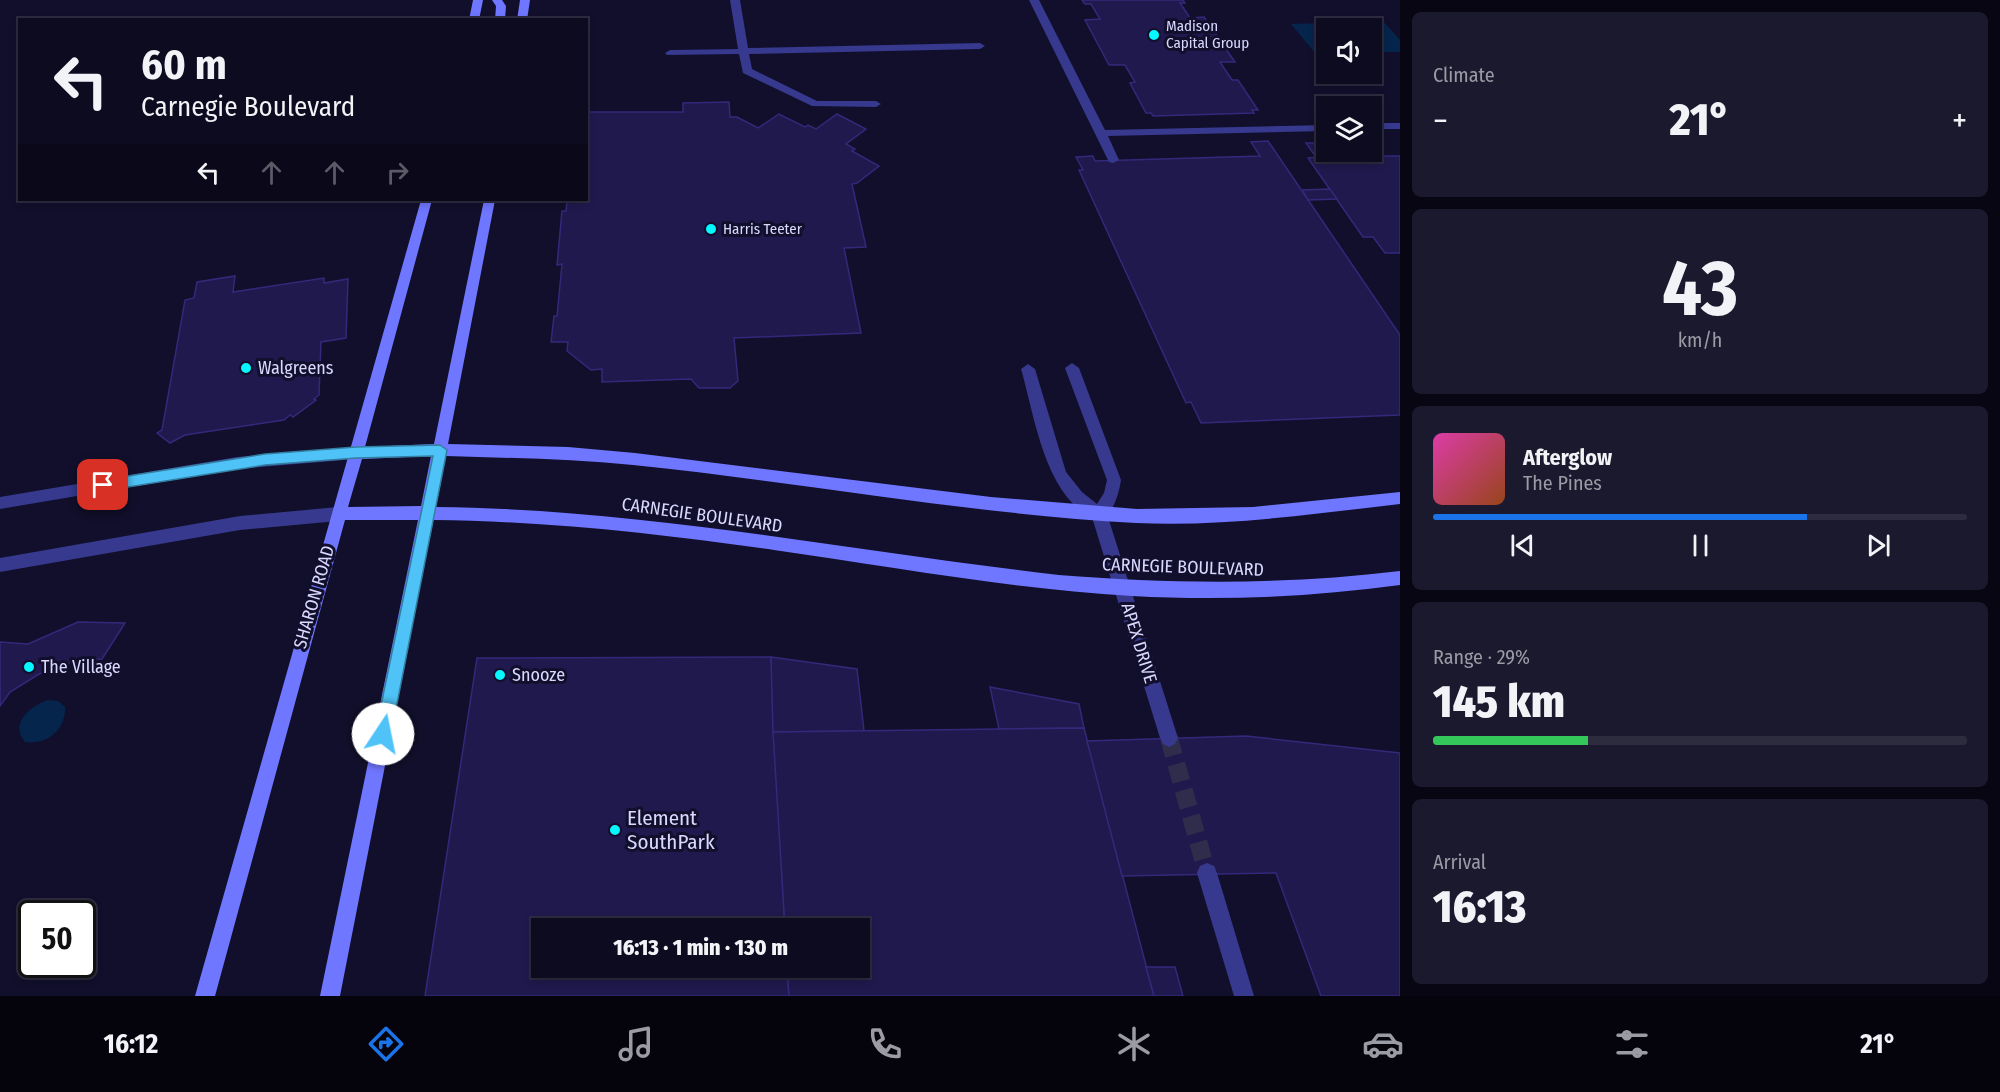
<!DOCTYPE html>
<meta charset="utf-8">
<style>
:root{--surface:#0d0b20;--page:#1b192d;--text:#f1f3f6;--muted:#9a9ba5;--line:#2d2b3e;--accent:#1a73e8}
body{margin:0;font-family:"Fira Sans Condensed",sans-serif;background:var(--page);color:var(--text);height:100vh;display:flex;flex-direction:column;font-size:22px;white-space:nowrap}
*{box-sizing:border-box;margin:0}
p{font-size:20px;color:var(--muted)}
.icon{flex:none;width:33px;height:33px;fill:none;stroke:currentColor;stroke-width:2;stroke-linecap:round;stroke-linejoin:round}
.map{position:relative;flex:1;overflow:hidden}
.drawer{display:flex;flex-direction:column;gap:12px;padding:12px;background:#070612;width:600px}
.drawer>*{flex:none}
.banner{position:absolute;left:18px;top:18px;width:570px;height:183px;border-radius:0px;box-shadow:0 3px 9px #0003,0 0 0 2px var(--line);background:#0d0b20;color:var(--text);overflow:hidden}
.fabs{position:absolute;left:1316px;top:18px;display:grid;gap:12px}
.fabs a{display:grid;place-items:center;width:66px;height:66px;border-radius:0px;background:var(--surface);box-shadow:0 3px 9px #0003,0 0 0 2px var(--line);font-size:30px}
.speed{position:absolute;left:18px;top:900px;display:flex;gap:12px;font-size:30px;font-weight:700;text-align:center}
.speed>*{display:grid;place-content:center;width:78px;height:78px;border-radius:50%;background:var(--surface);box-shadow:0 3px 9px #0003,0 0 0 2px var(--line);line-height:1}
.speed .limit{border:3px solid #111;border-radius:9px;background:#fff;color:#111}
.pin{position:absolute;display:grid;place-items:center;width:51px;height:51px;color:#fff;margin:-26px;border-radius:12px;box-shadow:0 3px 9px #0006}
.me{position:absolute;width:66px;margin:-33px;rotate:11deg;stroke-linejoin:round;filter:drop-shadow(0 0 4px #0008)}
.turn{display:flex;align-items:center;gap:21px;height:126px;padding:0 24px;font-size:27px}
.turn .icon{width:78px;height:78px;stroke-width:2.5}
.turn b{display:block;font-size:42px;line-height:51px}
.lanes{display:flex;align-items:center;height:57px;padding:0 24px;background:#0003;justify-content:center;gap:30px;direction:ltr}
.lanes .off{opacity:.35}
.big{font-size:45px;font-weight:800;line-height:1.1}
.drawer .tile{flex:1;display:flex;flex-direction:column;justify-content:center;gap:9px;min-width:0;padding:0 21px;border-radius:9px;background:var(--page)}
.drawer .dial{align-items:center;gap:0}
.dial b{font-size:78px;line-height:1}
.song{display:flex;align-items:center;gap:18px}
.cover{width:72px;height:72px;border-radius:9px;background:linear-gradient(135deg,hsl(320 70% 55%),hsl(20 70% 35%))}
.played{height:6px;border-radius:3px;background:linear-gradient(90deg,var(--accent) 70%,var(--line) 70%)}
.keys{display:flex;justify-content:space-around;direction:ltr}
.heat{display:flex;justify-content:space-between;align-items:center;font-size:33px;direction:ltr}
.charge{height:9px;border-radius:4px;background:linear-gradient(90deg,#34c759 29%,var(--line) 0)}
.trip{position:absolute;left:531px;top:918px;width:339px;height:60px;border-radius:0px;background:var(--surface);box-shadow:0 3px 9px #0003,0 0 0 2px var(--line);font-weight:800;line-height:60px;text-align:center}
.tab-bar{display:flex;height:96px;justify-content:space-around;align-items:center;background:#05040d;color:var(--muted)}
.tab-bar .icon{width:42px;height:42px}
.tab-bar .current{color:var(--accent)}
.tab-bar b{font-size:27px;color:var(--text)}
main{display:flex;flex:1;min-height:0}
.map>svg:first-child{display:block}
.water{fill:#06254c}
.building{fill:#20194d;stroke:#33297b;stroke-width:1.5}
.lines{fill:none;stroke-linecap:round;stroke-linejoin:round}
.minor-tunnel{stroke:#2f2d4b;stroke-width:18;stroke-dasharray:18 9;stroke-linecap:butt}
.service{fill:#36398d;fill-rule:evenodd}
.minor{fill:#36398d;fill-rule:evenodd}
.tertiary{fill:#36398d;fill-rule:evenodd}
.secondary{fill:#6f76ff;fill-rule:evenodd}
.route{fill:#4fc3f7;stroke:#337fa1;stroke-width:1.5}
.poi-dot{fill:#04f8ff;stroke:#110f2b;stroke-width:2}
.labels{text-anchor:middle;stroke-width:6;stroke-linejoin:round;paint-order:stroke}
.far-poi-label{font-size:15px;fill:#dad8ff;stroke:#110f2b;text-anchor:start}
.poi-label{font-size:18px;fill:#dad8ff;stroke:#110f2b;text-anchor:start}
.street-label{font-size:18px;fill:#dad8ff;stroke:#110f2b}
.near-poi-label{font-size:21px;fill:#dad8ff;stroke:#110f2b;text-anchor:start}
</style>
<main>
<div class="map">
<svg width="1400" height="996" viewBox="0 0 1400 996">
<rect width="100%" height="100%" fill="#110f2b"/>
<!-- water -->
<g class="water">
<path d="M1383,21L1400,40V52H1371V28H1326V54H1316L1291,24Z"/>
<path d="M47,700L58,701L65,707C66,730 47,745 25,742C9,723 30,707 47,700Z"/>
</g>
<!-- building -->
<g class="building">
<path d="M1082,0H1183L1185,3H1180L1190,18L1204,17L1235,62H1220L1232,80H1238L1258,110H1252L1254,113L1153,116L1151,113H1146L1130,83L1135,82L1125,65H1109L1085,20L1100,19L1091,4H1085Z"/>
<path d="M729,102L730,117H737L758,128L779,114L805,127L808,125L816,129L837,114L866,129L846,144L855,149L852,151L879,166L857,183L852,184L866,247L844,248L861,333L734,338L738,381L730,388H699L691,379L602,382V369L591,370L567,351L568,342H551L554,316H557L562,264L557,265L562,211H566L567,200H586V112H683V103Z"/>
<path d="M1268,141L1400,335V415L1201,423L1191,402L1186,403L1079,170H1083L1076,157L1093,156L1095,161L1260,156L1251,142Z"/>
<path d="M1306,143H1326V152L1371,150L1375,156H1400V253H1385L1373,237H1363L1308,158L1316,157Z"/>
<path d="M1330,189L1337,199L1308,200L1302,190Z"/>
<path d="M235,276L233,292L324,278V283L348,279L346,338L321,342L319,395L314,399L316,400L293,417L290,415L284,420L185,435L170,443L157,433L162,430L185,300L194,298L197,282Z"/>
<path d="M78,622L125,623L102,659L78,660L39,674L10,692L0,706V642L28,644Z"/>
<path d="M771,657L785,928H542V968H787L789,996H425L477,658Z"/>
<path d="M771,657L857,669L864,731L773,732Z"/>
<path d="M990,687L1079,704L1084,728L999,729Z"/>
<path d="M1084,728L1154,996H789L787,968H860V928H785L773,732Z"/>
<path d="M1246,736L1400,753V996H1321L1276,873L1122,876L1087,741Z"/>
<path d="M1146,967H1175L1183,996H1154Z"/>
</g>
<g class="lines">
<!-- minor-tunnel -->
<path class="minor-tunnel" d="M1169,738L1207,873"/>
<!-- service -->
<g class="service">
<path d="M730,0H740L748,48L980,43L985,46L980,49L749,54L752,69L817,101H876L881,104L876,107L812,106L743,73L739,54L667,55L665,53L670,50L738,49Z"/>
<path d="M1029,0H1039L1105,130L1326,125V131L1108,136L1119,160L1113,163L1109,162Z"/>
<rect x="1371" y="123" width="29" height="6"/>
<path d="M1072,363L1079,368L1121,480C1119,493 1113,516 1099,521C1045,501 1035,417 1021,369L1028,364L1035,369L1066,472L1082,492L1097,504L1104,493L1107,480L1065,368Z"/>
</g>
<!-- minor -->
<g class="minor">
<path d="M1099,507L1104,509L1107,514L1178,738L1175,744L1169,747L1163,744L1160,738L1091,514L1094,509Z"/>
<path d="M1207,863L1214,866L1217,873L1254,996H1234L1197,873L1200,866Z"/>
</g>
<!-- tertiary -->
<g class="tertiary">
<path d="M356,447L361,449L363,453L361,457L356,459L237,469L0,509V497L237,457Z"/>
<path d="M338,507L343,509L346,514L343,519L338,521L240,530L0,572V558L240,516Z"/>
</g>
<!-- secondary -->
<g class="secondary">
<path d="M473,0H483L479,20H469Z"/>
<path d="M492,0H502L506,6L505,20H495L496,6Z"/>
<path d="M520,0H530L527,20H517Z"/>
<path d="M421,200H432L365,447L434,444L484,200H495L448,444L568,447L635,453L991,497L1137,509L1253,507L1400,492V504C1313,514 1224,527 1136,523C968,514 801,482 633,465C571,459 509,458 446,456L436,507C645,509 851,551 1059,575C1175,584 1284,585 1400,571V585C1311,597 1222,601 1132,596C1012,589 893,567 774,550C661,534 548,521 433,520L340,996H320L418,520H345L215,996H195ZM431,456L421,506L348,507L362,459Z"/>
</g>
</g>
<!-- route -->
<path class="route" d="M440,445L447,450L391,734L388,740L383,742L377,740L375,734L433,456L356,458L265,465L103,491L98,489L96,485L98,481L103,480L265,454L356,447Z"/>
<!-- markers -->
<g class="poi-dot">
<circle cx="1154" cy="35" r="6"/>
<circle cx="711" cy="229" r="6"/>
<circle cx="246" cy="368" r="6"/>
<circle cx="29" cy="667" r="6"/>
<circle cx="500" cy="675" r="6"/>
<circle cx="615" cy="830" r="6"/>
</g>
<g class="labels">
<!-- far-poi labels -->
<g class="far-poi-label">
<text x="1166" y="31">Madison<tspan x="1166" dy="17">Capital Group</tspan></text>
<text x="723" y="234">Harris Teeter</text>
</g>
<!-- poi labels -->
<g class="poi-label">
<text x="258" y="374">Walgreens</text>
<text x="41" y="673">The Village</text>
<text x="512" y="681">Snooze</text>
</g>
<!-- street labels -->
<g class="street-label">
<text transform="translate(702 515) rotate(8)" y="6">CARNEGIE BOULEVARD</text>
<text transform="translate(1183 567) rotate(2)" y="6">CARNEGIE BOULEVARD</text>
<text transform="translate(314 597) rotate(-74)" y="6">SHARON ROAD</text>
<text transform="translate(1139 643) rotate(73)" y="6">APEX DRIVE</text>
</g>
<!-- near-poi labels -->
<g class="near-poi-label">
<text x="627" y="825">Element<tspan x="627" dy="24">SouthPark</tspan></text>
</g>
</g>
</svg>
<div class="fabs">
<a><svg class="icon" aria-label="sound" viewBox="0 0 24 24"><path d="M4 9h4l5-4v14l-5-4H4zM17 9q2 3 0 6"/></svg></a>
<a><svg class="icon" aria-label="layers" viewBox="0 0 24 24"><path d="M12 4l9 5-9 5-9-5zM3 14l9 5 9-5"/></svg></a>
</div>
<div class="speed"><div class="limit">50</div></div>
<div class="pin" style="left:103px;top:485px;background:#d93025"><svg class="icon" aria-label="arrive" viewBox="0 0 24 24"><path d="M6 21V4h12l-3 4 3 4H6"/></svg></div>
<svg class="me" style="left:383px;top:734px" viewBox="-20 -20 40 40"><circle r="19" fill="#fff"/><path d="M0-13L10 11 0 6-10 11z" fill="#4fc3f7"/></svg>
<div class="trip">16:13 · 1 min · 130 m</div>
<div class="banner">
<div class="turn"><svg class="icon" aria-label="left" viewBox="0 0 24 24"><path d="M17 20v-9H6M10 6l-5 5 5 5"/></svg><div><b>60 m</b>Carnegie Boulevard</div></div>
<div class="lanes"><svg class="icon" aria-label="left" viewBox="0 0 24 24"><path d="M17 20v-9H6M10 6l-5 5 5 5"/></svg><svg class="icon off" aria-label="ahead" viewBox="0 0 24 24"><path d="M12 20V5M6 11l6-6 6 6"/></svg><svg class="icon off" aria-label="ahead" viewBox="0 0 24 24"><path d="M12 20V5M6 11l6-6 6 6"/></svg><svg class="icon off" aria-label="right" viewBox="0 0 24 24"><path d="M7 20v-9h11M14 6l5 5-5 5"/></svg></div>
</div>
</div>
<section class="drawer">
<div class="tile"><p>Climate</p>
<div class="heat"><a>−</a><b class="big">21°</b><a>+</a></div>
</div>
<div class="tile dial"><b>43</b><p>km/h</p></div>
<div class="tile">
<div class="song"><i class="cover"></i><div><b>Afterglow</b><p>The Pines</p></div></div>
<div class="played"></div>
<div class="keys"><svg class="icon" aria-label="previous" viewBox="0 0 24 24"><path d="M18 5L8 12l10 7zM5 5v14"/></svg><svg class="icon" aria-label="pause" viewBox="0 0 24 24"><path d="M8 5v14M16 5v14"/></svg><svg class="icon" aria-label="next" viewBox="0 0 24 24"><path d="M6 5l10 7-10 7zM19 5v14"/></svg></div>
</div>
<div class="tile"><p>Range · 29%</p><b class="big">145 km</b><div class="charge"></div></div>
<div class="tile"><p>Arrival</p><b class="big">16:13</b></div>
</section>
</main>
<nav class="tab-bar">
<b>16:12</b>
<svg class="icon current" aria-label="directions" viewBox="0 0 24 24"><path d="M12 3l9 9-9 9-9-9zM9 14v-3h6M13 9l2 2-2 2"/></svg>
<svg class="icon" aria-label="music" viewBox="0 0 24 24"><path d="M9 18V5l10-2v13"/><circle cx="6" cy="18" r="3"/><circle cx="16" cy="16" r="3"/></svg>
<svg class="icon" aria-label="phone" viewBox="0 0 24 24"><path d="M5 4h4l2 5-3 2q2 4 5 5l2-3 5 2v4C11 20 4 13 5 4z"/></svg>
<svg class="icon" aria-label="climate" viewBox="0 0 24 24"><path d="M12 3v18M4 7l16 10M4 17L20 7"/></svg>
<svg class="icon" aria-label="car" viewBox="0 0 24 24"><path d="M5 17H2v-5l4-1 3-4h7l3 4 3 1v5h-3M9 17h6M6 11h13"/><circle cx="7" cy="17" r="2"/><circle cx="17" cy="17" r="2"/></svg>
<svg class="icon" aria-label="filters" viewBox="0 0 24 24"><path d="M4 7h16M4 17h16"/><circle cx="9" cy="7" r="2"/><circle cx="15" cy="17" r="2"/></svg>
<b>21°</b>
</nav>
